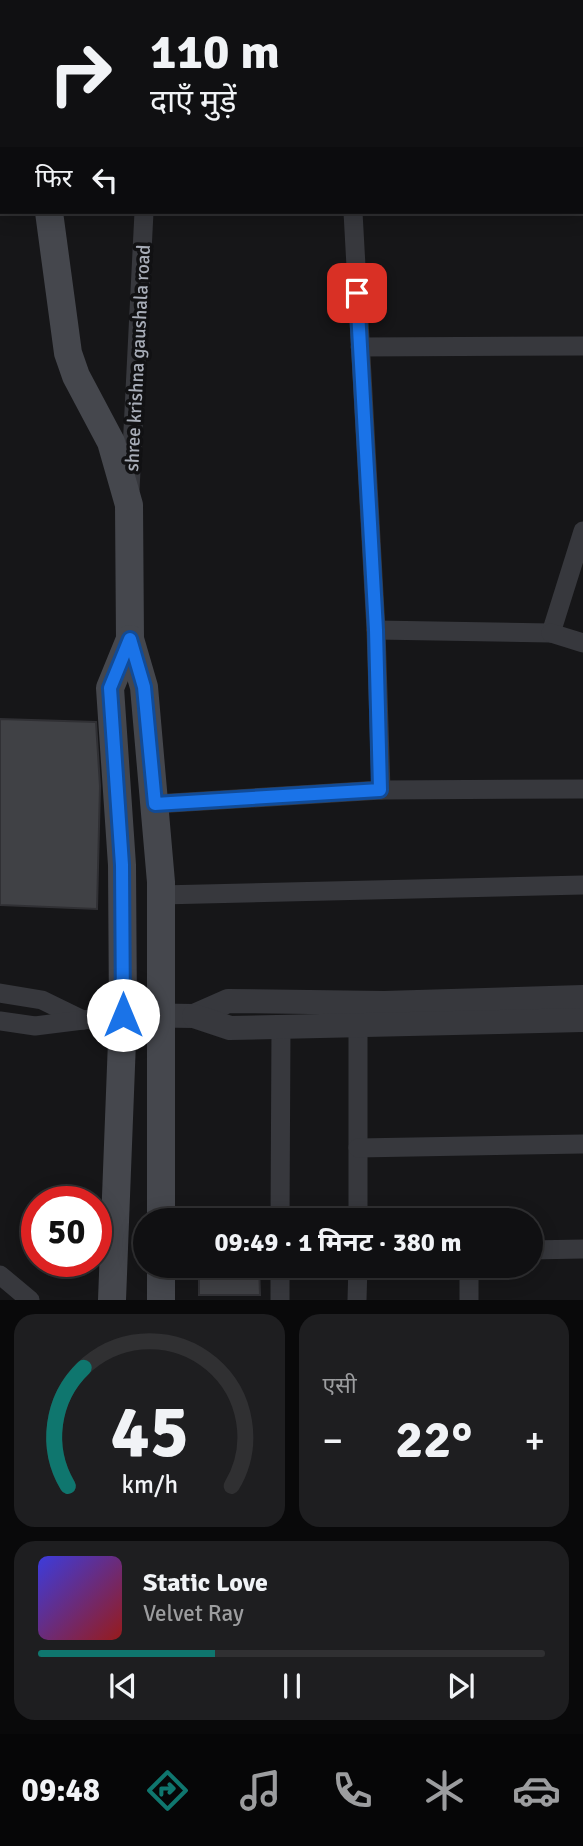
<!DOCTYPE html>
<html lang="hi">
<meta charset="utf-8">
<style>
:root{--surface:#101012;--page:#1e1e20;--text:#f1f3f6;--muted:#9c9d9f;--line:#303032;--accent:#0f766e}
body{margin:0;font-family:Signika,"Noto Sans Devanagari",sans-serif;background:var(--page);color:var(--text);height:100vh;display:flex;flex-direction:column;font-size:26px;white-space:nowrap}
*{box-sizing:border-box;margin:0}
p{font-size:23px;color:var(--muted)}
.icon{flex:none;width:38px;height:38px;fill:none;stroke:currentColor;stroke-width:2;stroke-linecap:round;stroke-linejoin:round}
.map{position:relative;height:1300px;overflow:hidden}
.details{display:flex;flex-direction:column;gap:14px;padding:14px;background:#09090a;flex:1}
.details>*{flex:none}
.guide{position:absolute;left:0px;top:0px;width:584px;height:214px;box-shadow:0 4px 18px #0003,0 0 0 2px var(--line);background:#101012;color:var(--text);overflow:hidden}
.speed{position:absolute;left:21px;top:1186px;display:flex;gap:14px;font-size:35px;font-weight:700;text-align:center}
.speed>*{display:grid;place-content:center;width:91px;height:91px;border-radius:50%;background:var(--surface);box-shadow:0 4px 18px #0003,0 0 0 2px var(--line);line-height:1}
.speed .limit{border:10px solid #d22;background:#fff;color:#111}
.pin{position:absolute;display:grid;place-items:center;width:60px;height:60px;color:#fff;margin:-30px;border-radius:14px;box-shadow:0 4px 10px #0006}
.me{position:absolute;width:77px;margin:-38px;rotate:0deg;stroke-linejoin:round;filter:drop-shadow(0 0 5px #0008)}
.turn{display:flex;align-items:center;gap:24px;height:147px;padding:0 35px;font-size:32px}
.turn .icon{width:91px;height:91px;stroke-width:2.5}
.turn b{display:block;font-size:49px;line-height:60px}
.then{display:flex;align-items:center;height:66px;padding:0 35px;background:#0003;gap:14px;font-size:26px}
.big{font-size:52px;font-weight:700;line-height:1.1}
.details .tile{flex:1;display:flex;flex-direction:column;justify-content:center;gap:10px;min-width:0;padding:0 24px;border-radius:21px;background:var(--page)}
.details .dial{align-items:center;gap:0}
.dial svg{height:182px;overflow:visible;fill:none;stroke:var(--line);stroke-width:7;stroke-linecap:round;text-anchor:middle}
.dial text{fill:var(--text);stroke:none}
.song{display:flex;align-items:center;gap:21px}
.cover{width:84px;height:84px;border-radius:10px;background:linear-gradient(135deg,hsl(240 70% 55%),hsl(0 70% 35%))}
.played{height:7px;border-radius:4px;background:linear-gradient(90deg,var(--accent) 35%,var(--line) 35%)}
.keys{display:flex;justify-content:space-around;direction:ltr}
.heat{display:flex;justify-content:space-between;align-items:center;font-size:38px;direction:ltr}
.details .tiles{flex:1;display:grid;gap:14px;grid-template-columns:1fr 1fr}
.tile:last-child{grid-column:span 2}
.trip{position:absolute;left:133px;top:1208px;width:410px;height:70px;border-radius:35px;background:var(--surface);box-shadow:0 4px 18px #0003,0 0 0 2px var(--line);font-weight:700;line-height:70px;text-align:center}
.dock{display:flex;height:112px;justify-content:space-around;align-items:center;background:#060607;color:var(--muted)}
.dock .icon{width:49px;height:49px}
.dock .selected{color:var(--accent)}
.dock b{font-size:32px;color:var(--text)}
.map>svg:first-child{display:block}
.building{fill:#404145;stroke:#303034;stroke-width:2}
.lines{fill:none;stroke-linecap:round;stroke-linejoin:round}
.minor{stroke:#37383d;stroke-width:19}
.tertiary{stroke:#37383d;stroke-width:24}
.secondary{stroke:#45474d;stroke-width:28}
.route-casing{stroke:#114b97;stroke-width:18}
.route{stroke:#1a73e8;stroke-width:12}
.labels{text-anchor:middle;stroke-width:7;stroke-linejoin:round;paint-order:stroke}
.street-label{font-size:19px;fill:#a8adb8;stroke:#111113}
</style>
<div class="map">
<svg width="583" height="1300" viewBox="0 0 583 1300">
<rect width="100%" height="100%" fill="#161618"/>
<!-- building -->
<g class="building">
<path d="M0,719L96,722L100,786L97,909L0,905Z"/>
<path d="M199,1265H259L260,1295H199Z"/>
</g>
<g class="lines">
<!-- minor -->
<g class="minor">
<path d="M392,0V2"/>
<path d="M153,2V0"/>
<path d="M353,212L376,630L381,790"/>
<path d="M360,347L583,346"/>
<path d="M130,490L144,212"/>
<path d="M376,630L551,633L583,531"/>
<path d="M551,633L583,643"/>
<path d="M155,804L381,790L583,789"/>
<path d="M160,895L583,885"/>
<path d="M0,993L42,1000L83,1020"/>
<path d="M358,1011V1220"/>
<path d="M0,1021L35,1026L123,1015"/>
<path d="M358,1148L583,1144"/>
<path d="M280,1220L281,1026"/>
<path d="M530,1250L583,1249"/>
<path d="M0,1275L30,1300"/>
<path d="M280,1300V1265"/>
<path d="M357,1300L358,1265"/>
<path d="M469,1300V1265"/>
</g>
<!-- tertiary -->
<g class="tertiary">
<path d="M123,1015L194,1016L228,1001L384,1003L583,997"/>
<path d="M194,1016L230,1028L583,1020"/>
</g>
<!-- secondary -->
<g class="secondary">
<path d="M0,133L2,136"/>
<path d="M49,212L68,353L76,376L111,442L129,505L130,639L144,687L161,882V1220"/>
<path d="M112,1300L123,1015L122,865L110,688L130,639"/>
<path d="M161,1300V1265"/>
</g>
</g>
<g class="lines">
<defs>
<path id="route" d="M123,1015L122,865L110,688L130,639L144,687L155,804L380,790L376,630L357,293"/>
</defs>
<!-- route casing -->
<use href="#route" class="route-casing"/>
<!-- route -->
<use href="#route" class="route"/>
</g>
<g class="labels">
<!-- street labels -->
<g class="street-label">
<text transform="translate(137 358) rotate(-87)" y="7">shree krishna gaushala road</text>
</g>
</g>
</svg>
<div class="speed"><div class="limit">50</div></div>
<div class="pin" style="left:357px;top:293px;background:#d93025"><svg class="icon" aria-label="arrive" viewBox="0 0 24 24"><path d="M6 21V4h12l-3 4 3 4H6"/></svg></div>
<svg class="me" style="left:123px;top:1015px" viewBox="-20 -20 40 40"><circle r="19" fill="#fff"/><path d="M0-13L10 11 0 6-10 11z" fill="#1a73e8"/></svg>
<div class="trip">09:49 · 1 मिनट · 380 m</div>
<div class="guide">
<div class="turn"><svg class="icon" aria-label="right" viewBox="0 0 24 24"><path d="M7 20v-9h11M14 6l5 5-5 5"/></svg><div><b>110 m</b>दाएँ मुड़ें</div></div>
<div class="then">फिर<svg class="icon" aria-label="left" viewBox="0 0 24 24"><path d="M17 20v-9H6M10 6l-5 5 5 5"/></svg></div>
</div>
</div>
<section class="details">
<div class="tiles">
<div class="tile dial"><svg viewBox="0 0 100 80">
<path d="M14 69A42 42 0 1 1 86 69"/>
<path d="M14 69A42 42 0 0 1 21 17" stroke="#0f766e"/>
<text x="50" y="56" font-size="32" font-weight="700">45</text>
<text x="50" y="72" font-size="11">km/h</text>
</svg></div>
<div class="tile"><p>एसी</p>
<div class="heat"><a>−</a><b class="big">22°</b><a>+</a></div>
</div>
<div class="tile">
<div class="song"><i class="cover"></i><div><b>Static Love</b><p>Velvet Ray</p></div></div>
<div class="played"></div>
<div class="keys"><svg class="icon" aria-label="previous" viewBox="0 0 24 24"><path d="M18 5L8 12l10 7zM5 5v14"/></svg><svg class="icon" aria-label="pause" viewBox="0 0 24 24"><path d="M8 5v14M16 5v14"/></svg><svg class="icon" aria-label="next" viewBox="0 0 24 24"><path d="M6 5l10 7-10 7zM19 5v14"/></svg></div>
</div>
</div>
</section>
<nav class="dock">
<b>09:48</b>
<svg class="icon selected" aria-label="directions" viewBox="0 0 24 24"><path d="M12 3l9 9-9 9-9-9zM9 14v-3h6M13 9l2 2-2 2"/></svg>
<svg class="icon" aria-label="music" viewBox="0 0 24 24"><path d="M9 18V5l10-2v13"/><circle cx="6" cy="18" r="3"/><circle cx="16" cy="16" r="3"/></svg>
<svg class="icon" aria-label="phone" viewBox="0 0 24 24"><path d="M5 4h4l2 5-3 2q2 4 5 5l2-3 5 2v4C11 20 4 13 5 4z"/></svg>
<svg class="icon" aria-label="climate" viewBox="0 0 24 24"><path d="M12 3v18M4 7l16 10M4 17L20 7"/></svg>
<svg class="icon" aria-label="car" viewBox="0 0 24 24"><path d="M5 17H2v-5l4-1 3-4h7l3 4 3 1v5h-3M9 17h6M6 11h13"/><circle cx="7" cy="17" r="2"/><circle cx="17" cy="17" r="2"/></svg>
</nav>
